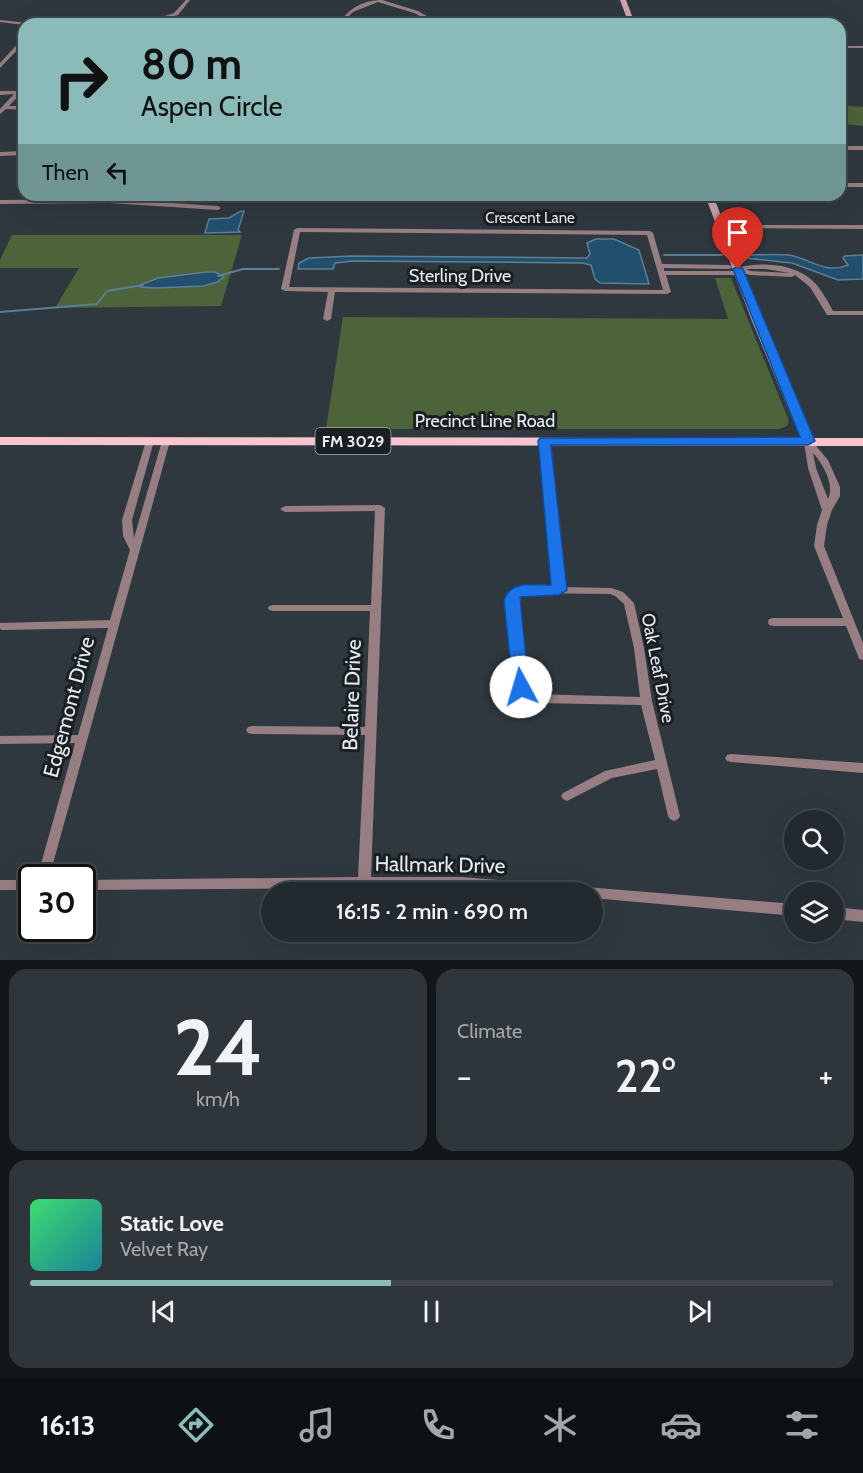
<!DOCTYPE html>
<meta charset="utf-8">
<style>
:root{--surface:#232a2f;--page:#2f363b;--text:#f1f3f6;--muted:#a3a7aa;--line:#40464b;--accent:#8bbbb9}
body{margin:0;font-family:Cabin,sans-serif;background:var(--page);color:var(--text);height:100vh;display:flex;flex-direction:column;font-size:22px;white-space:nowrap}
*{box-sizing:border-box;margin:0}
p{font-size:20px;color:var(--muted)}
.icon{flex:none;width:33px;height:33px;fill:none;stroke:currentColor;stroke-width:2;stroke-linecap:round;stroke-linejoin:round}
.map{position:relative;height:960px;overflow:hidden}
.panel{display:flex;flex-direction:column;gap:9px;padding:9px;background:#13171a;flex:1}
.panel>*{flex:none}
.top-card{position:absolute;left:18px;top:18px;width:828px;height:183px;border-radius:18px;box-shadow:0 6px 24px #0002,0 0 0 2px var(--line);background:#8bbbb9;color:#111;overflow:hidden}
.tools{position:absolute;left:784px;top:810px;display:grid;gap:12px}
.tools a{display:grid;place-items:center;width:60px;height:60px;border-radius:50%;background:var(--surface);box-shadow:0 6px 24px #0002,0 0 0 2px var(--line);font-size:30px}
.speed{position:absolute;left:18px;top:864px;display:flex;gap:12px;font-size:30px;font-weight:700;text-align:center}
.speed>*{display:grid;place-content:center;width:78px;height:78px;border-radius:50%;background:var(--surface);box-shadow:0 6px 24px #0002,0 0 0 2px var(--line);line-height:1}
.speed .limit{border:3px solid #111;border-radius:9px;background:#fff;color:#111}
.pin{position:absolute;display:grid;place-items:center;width:51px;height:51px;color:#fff;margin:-62px -26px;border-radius:50% 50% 50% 0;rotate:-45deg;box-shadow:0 0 6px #0007}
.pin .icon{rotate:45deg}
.me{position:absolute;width:66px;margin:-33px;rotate:354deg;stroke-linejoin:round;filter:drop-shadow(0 0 4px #0008)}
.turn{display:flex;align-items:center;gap:21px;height:126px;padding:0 24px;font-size:27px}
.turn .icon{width:78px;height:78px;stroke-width:2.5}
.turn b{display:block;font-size:42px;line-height:51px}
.then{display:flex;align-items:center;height:57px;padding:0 24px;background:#0003;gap:12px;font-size:22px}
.big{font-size:45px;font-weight:600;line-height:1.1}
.panel .card{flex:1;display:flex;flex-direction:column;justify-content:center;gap:9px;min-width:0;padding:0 21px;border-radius:18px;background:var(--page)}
.panel .dial{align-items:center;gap:0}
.dial b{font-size:78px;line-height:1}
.song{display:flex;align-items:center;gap:18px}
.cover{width:72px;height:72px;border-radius:9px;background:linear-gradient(135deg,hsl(140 70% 55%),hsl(190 70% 35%))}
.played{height:6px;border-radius:3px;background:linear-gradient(90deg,var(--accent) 45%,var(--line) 45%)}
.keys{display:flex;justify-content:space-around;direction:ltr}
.heat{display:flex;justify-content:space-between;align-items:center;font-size:33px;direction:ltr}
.panel .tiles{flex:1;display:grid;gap:9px;grid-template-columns:1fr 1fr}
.card:last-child{grid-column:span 2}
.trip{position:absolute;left:261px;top:882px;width:342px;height:60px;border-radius:30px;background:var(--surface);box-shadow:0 6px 24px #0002,0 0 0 2px var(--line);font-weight:600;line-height:60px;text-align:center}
.menu{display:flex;height:96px;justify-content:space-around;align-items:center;background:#0e1113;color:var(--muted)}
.menu .icon{width:42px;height:42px}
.menu .active{color:var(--accent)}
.menu b{font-size:27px;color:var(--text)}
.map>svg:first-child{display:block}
.green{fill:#4d633a}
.water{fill:#234f6e;stroke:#5e7e95;stroke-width:1.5}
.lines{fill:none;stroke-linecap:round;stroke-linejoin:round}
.stream{stroke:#5e7e95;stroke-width:2}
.minor{fill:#977e83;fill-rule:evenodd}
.secondary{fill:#cda5af;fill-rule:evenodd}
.primary{fill:#f7c4d0;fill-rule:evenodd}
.route{fill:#1a73e8;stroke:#114b97;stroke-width:1.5}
.labels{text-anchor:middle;stroke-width:6;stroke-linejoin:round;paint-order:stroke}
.far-street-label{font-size:15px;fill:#e6ecf0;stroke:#1a1f22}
.shield{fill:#1a1f22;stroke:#a9aeb2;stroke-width:1.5}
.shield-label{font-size:16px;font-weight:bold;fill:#e6ecf0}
.street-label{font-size:18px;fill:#e6ecf0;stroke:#1a1f22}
.near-street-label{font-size:21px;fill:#e6ecf0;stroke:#1a1f22}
</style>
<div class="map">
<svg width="863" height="960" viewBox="0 0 863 960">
<rect width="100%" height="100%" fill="#2f383f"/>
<!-- green -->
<g class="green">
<path d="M840,105L863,107V126L844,124L840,119Z"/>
<path d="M12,235H242L221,306L55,308L79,268H0V260Z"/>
<path d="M715,278H731L789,421L787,426L779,429H326L343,317L728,319Z"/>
</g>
<!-- water -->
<g class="water">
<path d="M241,211H244L238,230L240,232L205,233L209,219L229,218Z"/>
<path d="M596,239H614L639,250L649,284L600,283L595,279L591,265L582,263L353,261L335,263L333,269H298L299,263L309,258L351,256L587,258L590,254L587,243Z"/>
<path d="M745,255C759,255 774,254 789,255C809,258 825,275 848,265L843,258L845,256L863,255V279L838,280L792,263L745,258Z"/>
<path d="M206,272H215L224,277L217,282L204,286L156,288L140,287V285L158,278Z"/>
</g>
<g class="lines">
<!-- stream -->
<g class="stream">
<path d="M664,255H722"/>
<path d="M218,276L243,269H279"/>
<path d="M0,312L97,304L107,291L143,285"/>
</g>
<!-- minor -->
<g class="minor">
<path d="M186,0H190L178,15L146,24H139L174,13Z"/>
<path d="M382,0L418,11L441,24H435L414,13L378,2L353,12L346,19L344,24H340C347,8 365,0 382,0Z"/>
<path d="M0,20L29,23L31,24L24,25L0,22Z"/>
<path d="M22,39H24V43L0,68V63Z"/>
<rect x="840" y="46" width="23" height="2"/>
<path d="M24,54V75L22,92L9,106H24V110L6,109L0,114V109L14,94L0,95V91H17L21,56Z"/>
<rect x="840" y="146" width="23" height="4"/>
<path d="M24,151V155L0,156V152Z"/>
<rect x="840" y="183" width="23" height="4"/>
<path d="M109,199L218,206L221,208L218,210L109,203L0,204V200Z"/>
<path d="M722,225H863V229L720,228V226Z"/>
<path d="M297,228L650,231L653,233L662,264L729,265L733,267L729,269L664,268V271H737L734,269L736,268C758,262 789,263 808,277C819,285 826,298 833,311H863V315H827L810,287L795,275L792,277L750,275L742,273L739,275H666L671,292L667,294L335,292L331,319L327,321L323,319L328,292L285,291L281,289L294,230ZM300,232L647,235L663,290L289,287ZM746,269H766L790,273L751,271Z"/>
<path d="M150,438L154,441L132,520L134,538L162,441L166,438L170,441L49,878H37L75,743L0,744V736L78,735L108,628L2,630L0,629V623L110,620L130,550L123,536L122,520L146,441Z"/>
<path d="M545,438L549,441L564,587L611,588L623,592L634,603L644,648L652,701L680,816L678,819L674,821L670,819L668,816L657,769L612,778L567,801L563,799L561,796L563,793L605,771L655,760L641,705L536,703L524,700L516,687L506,601C506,599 508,593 509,592C518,584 543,587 554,587L541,441ZM523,593L610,594L615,596L624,604L634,648L640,697L532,694L526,686L516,601L517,596Z"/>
<path d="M808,439L811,440L828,460L840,487V496L832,510L827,525L824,546L863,643V660L859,659L858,656L846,626H773L769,625L768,622L769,619L773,618H843L814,546L817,525L822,510L808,468L804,442ZM813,453C823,464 835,485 828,499L816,468Z"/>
<path d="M380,505L385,508L371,877H462L795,904V916L592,898V892H522L462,887L82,890V880L358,877L365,735L252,734L248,733L246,730L248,727L252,726L365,727L370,611H273L269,610L268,608L269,606L273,605H371L375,511L285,512L280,509L285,506Z"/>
<path d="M731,754L863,763V773L731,762L727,761L725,758L727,755Z"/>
<rect x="0" y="880" width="32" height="10"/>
<path d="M834,907L863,910V922L834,919Z"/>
</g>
<!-- secondary -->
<g class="secondary">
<path d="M620,0H626L635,24H629Z"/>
<path d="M705,195H713L762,321L814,442L812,444H804L802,442L752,321Z"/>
</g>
<!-- primary -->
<path class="primary" d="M0,437L863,438V446L0,445Z"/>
</g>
<!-- route -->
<path class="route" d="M738,266L743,269L815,441L808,445H551L567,590L559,595L520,597L529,687L527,691H515L513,687L504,601C509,580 533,585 551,585L538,441L540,438L800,437L733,269Z"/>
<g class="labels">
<!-- far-street labels -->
<g class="far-street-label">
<text x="530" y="223">Crescent Lane</text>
</g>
<!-- shield labels -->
<rect class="shield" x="315.5" y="428" width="75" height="26" rx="4.5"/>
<g class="shield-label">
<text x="353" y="447">FM 3029</text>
</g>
<!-- street labels -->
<g class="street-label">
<text x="460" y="282">Sterling Drive</text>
<text x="485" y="427">Precinct Line Road</text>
<text transform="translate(658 668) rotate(79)" y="6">Oak Leaf Drive</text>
</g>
<!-- near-street labels -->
<g class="near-street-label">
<text transform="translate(352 695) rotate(-88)" y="7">Belaire Drive</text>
<text transform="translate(69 707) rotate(-75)" y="7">Edgemont Drive</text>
<text transform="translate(440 865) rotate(1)" y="7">Hallmark Drive</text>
</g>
</g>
</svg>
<div class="tools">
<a><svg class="icon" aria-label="search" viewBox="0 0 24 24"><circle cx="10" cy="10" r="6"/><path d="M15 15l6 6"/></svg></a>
<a><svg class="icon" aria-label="layers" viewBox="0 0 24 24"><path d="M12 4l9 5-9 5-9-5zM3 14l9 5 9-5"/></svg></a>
</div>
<div class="speed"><div class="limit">30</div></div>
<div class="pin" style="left:738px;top:269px;background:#d93025"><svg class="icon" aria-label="arrive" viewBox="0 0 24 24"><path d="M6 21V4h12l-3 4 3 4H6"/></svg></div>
<svg class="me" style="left:521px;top:687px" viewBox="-20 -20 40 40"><circle r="19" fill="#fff"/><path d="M0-13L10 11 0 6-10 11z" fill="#1a73e8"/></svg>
<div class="trip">16:15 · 2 min · 690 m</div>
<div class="top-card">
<div class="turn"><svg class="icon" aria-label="right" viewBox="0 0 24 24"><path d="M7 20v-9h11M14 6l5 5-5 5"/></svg><div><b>80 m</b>Aspen Circle</div></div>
<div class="then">Then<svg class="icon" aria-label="left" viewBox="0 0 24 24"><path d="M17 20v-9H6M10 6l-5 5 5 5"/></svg></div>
</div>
</div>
<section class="panel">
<div class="tiles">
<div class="card dial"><b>24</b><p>km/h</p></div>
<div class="card"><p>Climate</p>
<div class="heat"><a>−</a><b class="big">22°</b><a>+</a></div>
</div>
<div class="card">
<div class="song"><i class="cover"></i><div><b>Static Love</b><p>Velvet Ray</p></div></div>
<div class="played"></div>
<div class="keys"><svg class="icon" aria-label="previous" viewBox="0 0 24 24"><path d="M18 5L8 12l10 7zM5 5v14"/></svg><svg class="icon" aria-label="pause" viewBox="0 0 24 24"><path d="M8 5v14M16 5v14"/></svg><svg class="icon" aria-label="next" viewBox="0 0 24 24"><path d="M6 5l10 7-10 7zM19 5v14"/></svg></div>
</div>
</div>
</section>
<nav class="menu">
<b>16:13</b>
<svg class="icon active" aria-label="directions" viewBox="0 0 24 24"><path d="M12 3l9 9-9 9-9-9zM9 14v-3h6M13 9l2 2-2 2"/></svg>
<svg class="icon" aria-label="music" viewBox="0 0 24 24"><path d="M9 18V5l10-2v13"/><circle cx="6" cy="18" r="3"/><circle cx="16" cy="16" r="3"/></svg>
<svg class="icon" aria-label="phone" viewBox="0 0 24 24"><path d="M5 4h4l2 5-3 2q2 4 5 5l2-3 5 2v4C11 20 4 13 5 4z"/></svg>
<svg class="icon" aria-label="climate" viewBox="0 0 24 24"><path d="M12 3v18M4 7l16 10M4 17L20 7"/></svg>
<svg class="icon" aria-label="car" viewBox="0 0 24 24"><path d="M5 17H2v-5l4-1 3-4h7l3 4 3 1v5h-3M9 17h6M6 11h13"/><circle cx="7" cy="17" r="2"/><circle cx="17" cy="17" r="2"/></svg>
<svg class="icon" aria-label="filters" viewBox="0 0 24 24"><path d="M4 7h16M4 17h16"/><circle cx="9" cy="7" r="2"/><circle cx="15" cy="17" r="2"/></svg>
</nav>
